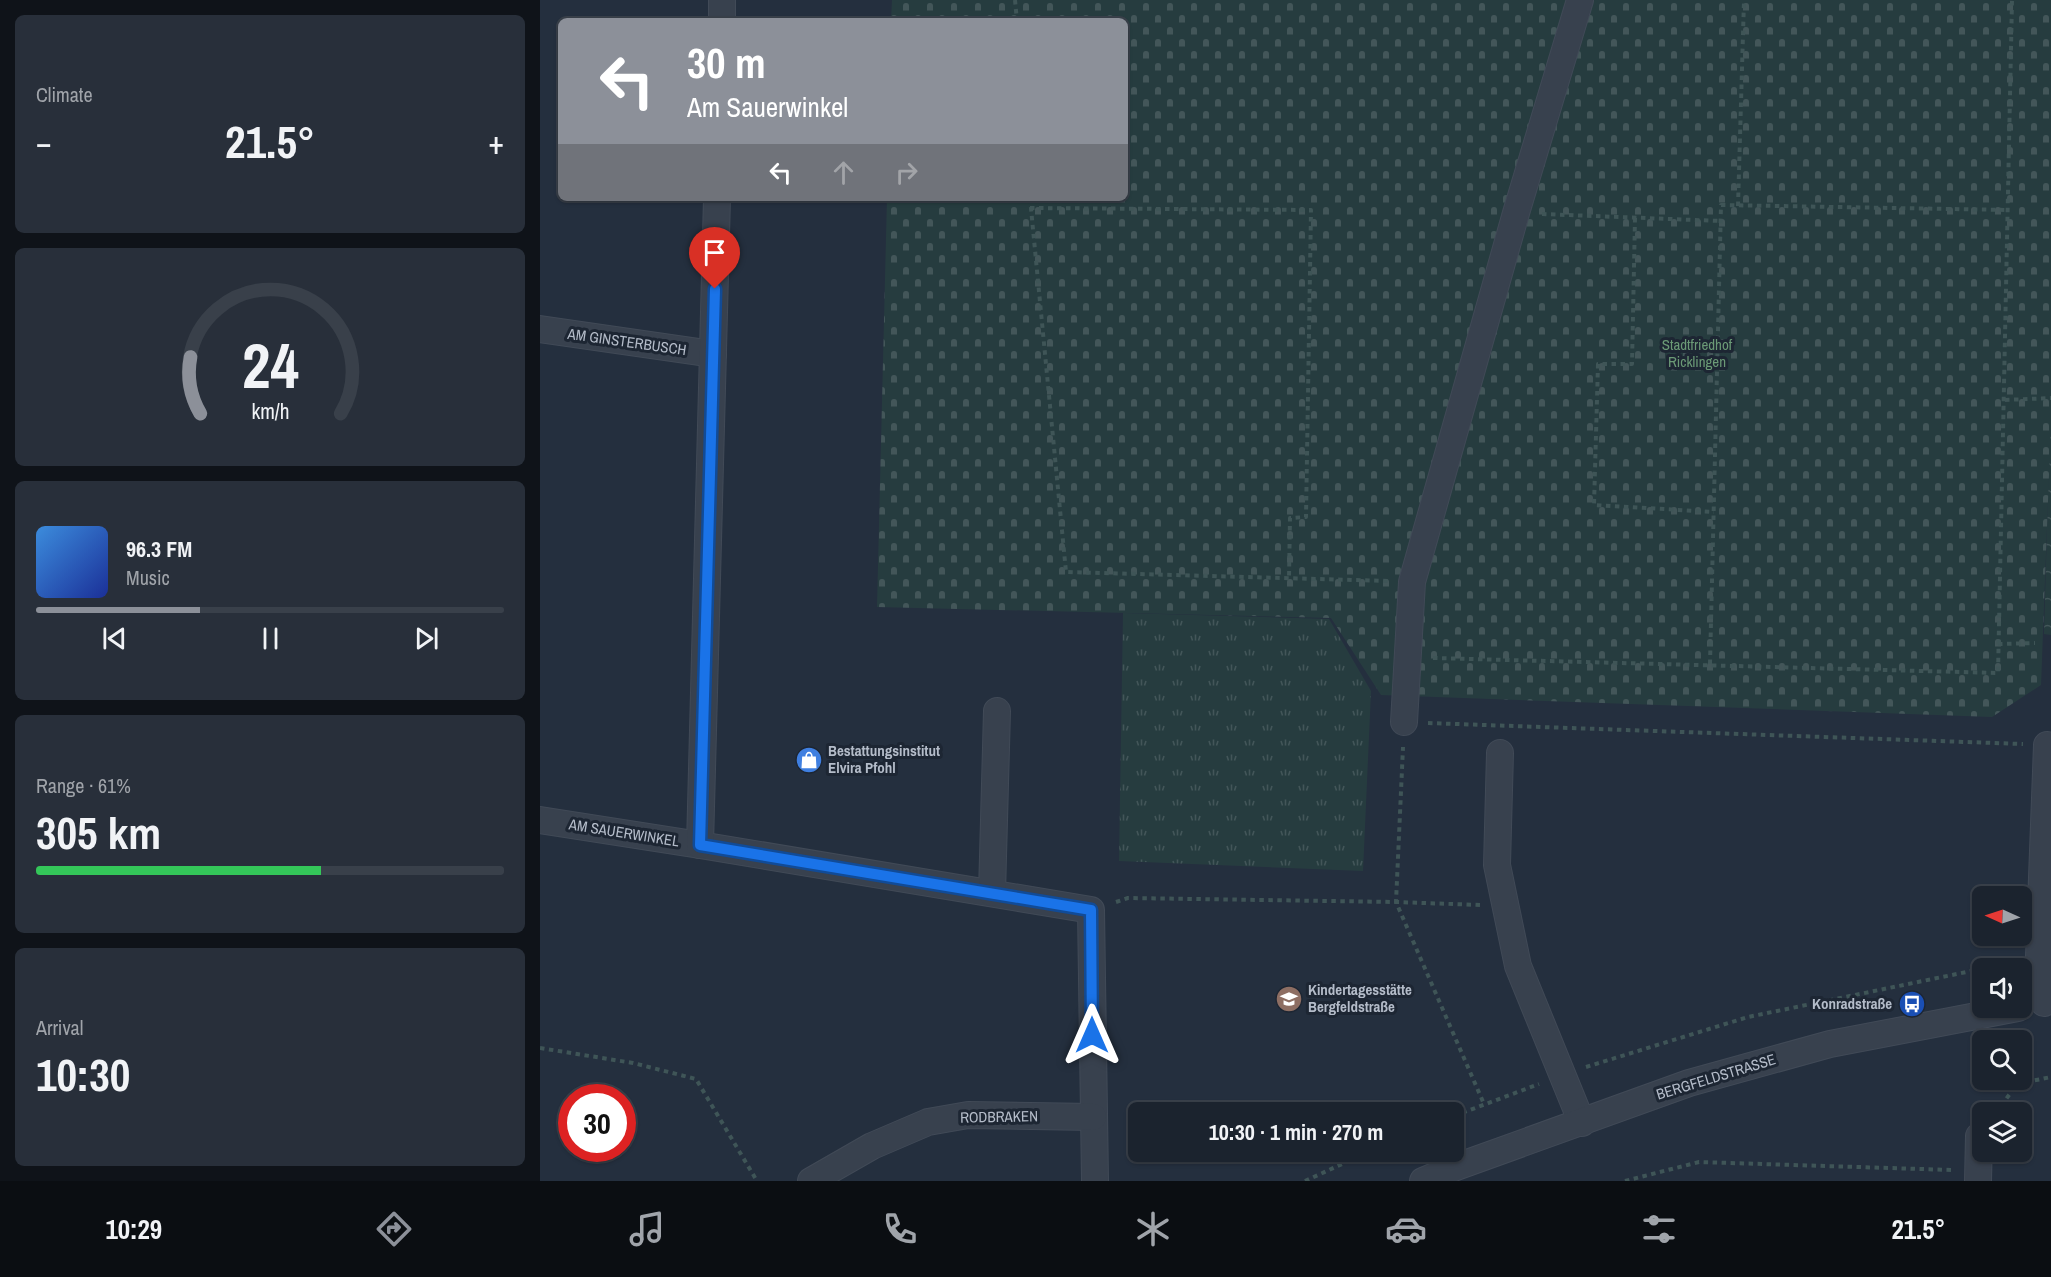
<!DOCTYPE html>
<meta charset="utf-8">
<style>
:root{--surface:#1b232e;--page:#282f3a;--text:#f1f3f6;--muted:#a0a4aa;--line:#39404a;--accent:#8c9099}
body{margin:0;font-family:"Archivo Narrow",sans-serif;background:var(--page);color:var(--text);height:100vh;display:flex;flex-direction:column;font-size:22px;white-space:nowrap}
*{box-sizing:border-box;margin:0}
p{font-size:20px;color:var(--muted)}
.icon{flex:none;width:33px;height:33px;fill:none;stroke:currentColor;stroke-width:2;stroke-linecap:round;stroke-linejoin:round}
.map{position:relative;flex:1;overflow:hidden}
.panel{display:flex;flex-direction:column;gap:15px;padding:15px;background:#0f1319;width:540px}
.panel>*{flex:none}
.banner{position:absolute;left:18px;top:18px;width:570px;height:183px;border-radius:9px;box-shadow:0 2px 4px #0004,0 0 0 2px var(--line);background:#8c9099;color:#fff;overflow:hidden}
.needle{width:39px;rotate:273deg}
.fabs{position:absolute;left:1432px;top:886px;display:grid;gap:12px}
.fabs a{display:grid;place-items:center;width:60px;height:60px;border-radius:9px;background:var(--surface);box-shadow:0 2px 4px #0004,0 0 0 2px var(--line);font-size:30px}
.speed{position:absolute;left:18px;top:1084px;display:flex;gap:12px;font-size:30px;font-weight:700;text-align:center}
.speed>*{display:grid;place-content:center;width:78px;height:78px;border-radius:50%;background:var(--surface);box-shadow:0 2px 4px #0004,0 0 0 2px var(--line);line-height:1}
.speed .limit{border:9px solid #d22;background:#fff;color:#111}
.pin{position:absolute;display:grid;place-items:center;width:51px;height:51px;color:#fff;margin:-62px -26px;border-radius:50% 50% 50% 0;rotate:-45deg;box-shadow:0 0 6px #0007}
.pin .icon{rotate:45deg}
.me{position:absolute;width:66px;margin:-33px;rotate:0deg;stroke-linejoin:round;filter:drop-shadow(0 0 4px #0008)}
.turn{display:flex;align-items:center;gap:21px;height:126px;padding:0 30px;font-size:27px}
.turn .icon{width:78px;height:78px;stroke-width:2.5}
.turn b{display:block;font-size:42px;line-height:51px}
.lanes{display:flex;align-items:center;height:57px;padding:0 30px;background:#0003;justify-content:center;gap:30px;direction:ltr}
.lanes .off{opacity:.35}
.big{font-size:45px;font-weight:700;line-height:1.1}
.panel .tile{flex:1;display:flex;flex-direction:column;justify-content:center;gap:9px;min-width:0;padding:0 21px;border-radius:9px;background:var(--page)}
.panel .dial{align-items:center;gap:0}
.dial svg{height:156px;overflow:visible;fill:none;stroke:var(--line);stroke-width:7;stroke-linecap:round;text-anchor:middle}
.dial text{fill:var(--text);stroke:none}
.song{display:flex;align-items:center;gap:18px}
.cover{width:72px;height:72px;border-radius:9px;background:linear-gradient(135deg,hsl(210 70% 55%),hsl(230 70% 35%))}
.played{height:6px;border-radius:3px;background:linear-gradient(90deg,var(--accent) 35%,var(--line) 35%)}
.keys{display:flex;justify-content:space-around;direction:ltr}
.heat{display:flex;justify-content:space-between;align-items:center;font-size:33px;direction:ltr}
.charge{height:9px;border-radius:4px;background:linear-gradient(90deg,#34c759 61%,var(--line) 0)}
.trip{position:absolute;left:588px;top:1102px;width:336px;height:60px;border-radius:9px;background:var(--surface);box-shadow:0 2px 4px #0004,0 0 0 2px var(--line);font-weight:700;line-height:60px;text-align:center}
.menu{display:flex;height:96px;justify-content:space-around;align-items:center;background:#0b0e12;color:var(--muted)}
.menu .icon{width:42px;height:42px}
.menu .selected{color:var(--accent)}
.menu b{font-size:27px;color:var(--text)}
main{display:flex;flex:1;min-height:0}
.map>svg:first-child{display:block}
.grass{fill:url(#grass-tufts)}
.forest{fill:url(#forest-crowns)}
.cemetery{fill:url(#cemetery-stones)}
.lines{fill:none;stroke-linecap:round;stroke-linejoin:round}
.minor-casing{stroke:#414a57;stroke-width:28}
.path{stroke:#3f5557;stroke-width:4;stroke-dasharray:4.5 4.5;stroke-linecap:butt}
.minor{stroke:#38414e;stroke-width:26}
.route-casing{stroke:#114b97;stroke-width:15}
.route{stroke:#1a73e8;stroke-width:10}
.labels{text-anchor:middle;stroke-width:6;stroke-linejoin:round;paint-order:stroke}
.street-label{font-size:15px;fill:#b4bcc9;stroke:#1d2633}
.park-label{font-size:15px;fill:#6b9a76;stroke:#1d2633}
.poi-label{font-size:15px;font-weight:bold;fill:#b4bcc9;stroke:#1d2633;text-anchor:start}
</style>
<main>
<section class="panel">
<div class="tile"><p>Climate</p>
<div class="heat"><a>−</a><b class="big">21.5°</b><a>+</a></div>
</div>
<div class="tile dial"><svg viewBox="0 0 100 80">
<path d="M14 69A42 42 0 1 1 86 69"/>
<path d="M14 69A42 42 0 0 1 9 40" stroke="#8c9099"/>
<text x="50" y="56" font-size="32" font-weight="700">24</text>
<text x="50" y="72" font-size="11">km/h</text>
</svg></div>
<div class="tile">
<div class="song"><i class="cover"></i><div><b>96.3 FM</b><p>Music</p></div></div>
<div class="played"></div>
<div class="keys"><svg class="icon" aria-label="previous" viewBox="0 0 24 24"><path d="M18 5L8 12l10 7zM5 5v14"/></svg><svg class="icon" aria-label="pause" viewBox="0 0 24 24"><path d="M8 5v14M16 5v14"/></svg><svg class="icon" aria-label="next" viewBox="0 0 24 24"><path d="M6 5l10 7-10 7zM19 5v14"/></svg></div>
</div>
<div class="tile"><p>Range · 61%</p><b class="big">305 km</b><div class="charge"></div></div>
<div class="tile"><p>Arrival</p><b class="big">10:30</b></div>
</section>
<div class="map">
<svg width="1511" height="1181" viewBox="0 0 1511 1181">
<defs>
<pattern id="grass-tufts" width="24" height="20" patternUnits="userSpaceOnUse" patternTransform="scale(1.5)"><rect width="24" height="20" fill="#263c3f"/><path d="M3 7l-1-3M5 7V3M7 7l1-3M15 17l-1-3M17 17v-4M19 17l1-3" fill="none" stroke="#435659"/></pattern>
<pattern id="forest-crowns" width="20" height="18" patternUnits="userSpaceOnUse" patternTransform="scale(1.5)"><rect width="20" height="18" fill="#263c3f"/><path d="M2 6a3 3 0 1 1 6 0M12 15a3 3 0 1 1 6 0" fill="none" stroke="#435659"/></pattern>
<pattern id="cemetery-stones" width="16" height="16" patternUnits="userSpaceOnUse" patternTransform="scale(1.5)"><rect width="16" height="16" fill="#263c3f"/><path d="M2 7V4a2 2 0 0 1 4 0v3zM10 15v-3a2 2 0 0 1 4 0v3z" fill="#435659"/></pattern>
</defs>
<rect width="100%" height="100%" fill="#242f3e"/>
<!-- grass -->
<path class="grass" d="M583,613L789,619L831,691L823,871L579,861Z"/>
<!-- forest -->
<path class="forest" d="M1510,422H1511V635L1504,634Z"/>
<!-- cemetery -->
<path class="cemetery" d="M352,0H1511V422L1501,685L1452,717L841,695L791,618L337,607L347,198H585V21H351Z"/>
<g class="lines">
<defs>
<g id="minor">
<path d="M182,21V0"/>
<path d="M0,329L173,354"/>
<path d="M864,722L872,582L976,213L1040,0"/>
<path d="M960,753L957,865L978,966L1042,1123"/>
<path d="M0,820L160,845L551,910L555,1181"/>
<path d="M160,845L177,198"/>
<path d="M452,893L457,711"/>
<path d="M1504,1003L1499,957L1507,745"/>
<path d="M271,1181L332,1146L388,1122L428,1115L553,1117"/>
<path d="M883,1181L916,1167L1149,1083L1290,1044L1478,1008"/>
<path d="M1438,1181L1439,1136"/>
</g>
</defs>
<!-- minor casing -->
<use href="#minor" class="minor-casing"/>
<!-- path -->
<g class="path">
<path d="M475,0L477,21"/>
<path d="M490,198L526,572L848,581"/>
<path d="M1198,206L1204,0"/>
<path d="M490,208L771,210L766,517L750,518L749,578"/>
<path d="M1002,214L1181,221"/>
<path d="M1095,218L1092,364H1058L1054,505L1174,512"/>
<path d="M1465,400L1511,398"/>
<path d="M1458,644L1495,643"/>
<path d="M893,658L1458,673L1472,0"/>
<path d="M1170,664L1181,205L1468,210"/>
<path d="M888,723L1483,744"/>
<path d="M576,902L588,898L856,902L863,747"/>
<path d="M940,905L856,902L944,1104"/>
<path d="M1480,1041V1033"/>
<path d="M0,1048L93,1063L156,1079L217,1181"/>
<path d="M1046,1067L1208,1017L1475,962"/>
<path d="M1456,1113L1477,1084L1511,1077"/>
<path d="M914,1116L999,1084"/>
<path d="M765,1181L828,1152"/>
<path d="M1085,1181L1159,1162L1412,1170"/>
</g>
<!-- minor -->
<use href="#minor" class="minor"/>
</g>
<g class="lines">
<defs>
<path id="route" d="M175,289L160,845L551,910L552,1035"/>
</defs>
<!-- route casing -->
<use href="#route" class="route-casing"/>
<!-- route -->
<use href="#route" class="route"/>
</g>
<!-- icons -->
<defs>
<symbol id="shop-disc" viewBox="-11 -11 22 22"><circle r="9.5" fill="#3f7fe0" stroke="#1d2633"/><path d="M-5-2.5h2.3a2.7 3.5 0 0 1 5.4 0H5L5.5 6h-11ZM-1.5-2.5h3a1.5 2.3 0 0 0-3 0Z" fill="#fff"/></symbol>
<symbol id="school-disc" viewBox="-11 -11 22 22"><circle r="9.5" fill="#8d6e63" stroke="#1d2633"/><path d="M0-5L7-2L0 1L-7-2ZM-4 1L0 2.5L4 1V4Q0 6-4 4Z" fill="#fff"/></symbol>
<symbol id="bus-disc" viewBox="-11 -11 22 22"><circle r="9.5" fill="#1a4fb4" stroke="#1d2633"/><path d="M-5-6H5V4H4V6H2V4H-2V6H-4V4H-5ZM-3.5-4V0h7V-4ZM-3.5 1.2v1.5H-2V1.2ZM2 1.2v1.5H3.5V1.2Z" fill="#fff"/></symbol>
</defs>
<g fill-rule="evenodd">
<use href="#shop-disc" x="254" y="745" width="30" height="30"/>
<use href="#school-disc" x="734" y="984" width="30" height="30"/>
<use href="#bus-disc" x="1357" y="989" width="30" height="30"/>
</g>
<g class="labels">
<!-- street labels -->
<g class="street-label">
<text transform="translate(87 342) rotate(8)" y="5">AM GINSTERBUSCH</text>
<text transform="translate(84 833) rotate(9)" y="5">AM SAUERWINKEL</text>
<text transform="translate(1176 1077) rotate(-17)" y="5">BERGFELDSTRASSE</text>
<text transform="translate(459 1117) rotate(-1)" y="5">RODBRAKEN</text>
</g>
<!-- park labels -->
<g class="park-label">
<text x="1157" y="350">Stadtfriedhof<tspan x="1157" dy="17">Ricklingen</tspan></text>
</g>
<!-- poi labels -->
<g class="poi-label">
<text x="288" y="756">Bestattungsinstitut<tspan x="288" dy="17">Elvira Pfohl</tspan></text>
<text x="768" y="995">Kindertagesstätte<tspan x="768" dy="17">Bergfeldstraße</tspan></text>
<text x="1352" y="1009" text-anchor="end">Konradstraße</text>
</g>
</g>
</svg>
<div class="fabs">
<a><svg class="needle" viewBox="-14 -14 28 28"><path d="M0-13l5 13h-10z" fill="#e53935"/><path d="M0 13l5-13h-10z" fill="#a0a4aa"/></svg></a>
<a><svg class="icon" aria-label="sound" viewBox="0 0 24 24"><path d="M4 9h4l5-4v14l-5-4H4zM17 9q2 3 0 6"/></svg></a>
<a><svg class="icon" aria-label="search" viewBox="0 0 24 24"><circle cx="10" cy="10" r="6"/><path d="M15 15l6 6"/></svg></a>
<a><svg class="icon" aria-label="layers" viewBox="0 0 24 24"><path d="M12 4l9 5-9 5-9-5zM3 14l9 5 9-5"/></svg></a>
</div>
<div class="speed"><div class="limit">30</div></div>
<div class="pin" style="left:175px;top:289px;background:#d93025"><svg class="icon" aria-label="arrive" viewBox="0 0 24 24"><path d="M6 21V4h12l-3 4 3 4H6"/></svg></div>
<svg class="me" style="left:552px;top:1035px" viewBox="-20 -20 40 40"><path d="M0-17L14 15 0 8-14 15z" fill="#1a73e8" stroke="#fff" stroke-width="4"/></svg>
<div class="trip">10:30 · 1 min · 270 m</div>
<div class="banner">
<div class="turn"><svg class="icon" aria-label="left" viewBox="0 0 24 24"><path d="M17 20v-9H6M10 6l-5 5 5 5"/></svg><div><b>30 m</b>Am Sauerwinkel</div></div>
<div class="lanes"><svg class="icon" aria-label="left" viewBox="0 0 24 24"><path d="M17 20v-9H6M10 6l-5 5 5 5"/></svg><svg class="icon off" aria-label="ahead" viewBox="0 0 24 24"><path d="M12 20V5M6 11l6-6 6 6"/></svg><svg class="icon off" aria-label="right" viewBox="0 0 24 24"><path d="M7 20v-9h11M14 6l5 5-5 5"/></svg></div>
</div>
</div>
</main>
<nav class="menu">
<b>10:29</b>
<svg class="icon selected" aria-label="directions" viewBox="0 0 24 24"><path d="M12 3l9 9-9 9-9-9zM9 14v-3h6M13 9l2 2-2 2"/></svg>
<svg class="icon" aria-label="music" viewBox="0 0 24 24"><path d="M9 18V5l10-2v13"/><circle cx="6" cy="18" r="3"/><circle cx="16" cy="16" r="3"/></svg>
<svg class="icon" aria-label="phone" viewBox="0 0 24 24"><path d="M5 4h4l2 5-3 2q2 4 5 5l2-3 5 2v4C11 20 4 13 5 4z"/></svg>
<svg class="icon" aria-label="climate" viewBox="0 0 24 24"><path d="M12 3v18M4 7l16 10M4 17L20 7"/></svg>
<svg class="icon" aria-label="car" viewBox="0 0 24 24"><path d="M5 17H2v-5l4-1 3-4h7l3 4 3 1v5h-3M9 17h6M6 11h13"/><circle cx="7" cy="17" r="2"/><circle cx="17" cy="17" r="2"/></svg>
<svg class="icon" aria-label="filters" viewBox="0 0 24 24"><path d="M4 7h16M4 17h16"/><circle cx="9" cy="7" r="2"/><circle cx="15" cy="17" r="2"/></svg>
<b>21.5°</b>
</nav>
